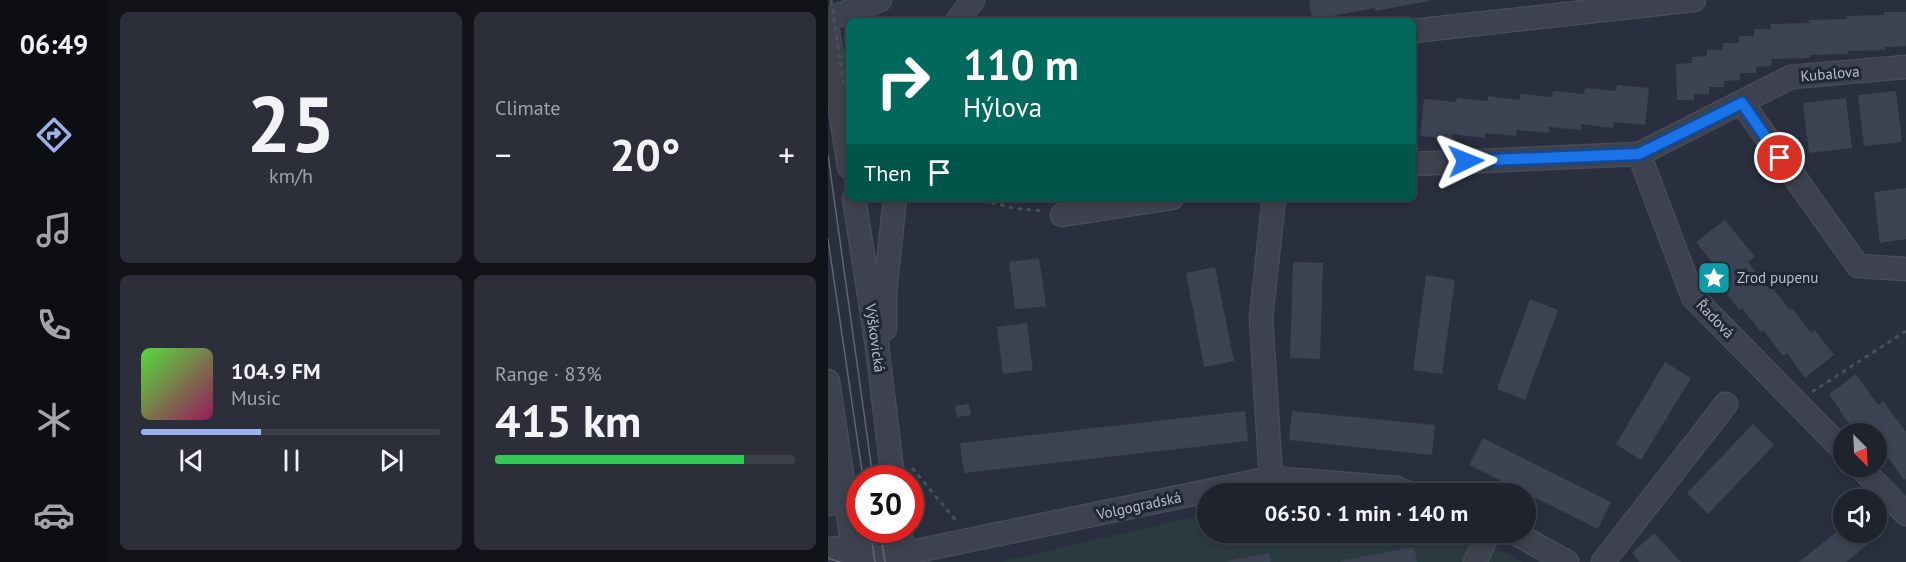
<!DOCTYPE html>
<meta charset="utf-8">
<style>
:root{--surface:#1f232e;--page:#2c2f3a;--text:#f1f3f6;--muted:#a1a4aa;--line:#3c404a;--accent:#9bb1eb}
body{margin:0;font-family:"PT Sans",sans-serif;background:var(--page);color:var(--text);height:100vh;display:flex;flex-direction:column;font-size:22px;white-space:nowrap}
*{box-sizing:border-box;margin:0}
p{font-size:20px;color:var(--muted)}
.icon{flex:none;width:33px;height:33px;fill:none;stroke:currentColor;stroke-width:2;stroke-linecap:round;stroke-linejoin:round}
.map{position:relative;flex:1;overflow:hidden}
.sheet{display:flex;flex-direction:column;gap:12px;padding:12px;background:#111319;width:720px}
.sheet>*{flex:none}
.top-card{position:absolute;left:18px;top:18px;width:570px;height:183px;border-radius:9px;box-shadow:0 3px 9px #0003,0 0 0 2px var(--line);background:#00695c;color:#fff;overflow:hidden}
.needle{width:39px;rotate:156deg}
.controls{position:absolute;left:1005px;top:423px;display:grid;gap:12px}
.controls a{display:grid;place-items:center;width:54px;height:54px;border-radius:50%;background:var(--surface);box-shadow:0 3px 9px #0003,0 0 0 2px var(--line);font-size:30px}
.speed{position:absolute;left:18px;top:465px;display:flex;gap:12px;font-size:30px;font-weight:700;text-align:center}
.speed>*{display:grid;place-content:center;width:78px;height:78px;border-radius:50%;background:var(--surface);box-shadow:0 3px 9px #0003,0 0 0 2px var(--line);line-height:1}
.speed .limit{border:9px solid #d22;background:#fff;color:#111}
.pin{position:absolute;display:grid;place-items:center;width:51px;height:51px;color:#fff;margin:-26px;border:3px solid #fff;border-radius:50%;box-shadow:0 2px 6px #0007}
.me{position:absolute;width:66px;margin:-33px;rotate:88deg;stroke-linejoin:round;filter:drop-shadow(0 0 4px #0008)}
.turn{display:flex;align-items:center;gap:21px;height:126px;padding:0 18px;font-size:27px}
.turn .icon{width:78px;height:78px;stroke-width:2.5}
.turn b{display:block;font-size:42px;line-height:51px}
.then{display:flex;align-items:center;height:57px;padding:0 18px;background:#0003;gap:12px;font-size:22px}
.big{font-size:45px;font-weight:700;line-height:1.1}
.sheet .tile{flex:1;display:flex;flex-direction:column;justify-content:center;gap:9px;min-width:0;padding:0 21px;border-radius:9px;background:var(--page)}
.sheet .dial{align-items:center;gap:0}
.dial b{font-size:78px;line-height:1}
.song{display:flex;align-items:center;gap:18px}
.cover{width:72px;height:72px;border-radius:9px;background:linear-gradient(135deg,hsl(110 70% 55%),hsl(330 70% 35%))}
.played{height:6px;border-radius:3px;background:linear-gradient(90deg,var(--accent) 40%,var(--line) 40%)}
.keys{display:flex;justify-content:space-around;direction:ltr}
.heat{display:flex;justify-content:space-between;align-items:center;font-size:33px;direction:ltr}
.charge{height:9px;border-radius:4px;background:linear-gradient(90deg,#34c759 83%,var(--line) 0)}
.sheet .tiles{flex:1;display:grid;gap:12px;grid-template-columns:repeat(2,1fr)}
.trip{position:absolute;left:369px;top:483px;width:339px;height:60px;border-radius:30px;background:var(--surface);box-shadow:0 3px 9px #0003,0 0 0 2px var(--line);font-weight:700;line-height:60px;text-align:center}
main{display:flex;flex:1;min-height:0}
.tabs{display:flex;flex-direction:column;width:108px;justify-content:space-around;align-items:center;background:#0c0e12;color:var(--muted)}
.tabs .icon{width:42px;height:42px}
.tabs .selected{color:var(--accent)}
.tabs b{font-size:27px;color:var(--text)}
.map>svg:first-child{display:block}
.green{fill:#2b3a3f}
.building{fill:#3c4353}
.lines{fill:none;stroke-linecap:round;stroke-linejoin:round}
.minor-casing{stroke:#464b57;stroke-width:25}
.path{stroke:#445357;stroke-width:3;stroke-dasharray:4.5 4.5;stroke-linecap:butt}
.minor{stroke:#3d424e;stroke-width:22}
.tram{stroke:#5f6674;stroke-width:1.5}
.path-bridge{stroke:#445357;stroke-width:3;stroke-dasharray:4.5 4.5;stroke-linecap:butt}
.route-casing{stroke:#114b97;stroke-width:15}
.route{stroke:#1a73e8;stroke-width:10}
.labels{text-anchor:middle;stroke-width:6;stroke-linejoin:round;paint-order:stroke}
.street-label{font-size:15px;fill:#b9bdc8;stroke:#212733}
.poi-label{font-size:15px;fill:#b9bdc8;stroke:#212733;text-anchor:start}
</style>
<main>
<nav class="tabs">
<b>06:49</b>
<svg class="icon selected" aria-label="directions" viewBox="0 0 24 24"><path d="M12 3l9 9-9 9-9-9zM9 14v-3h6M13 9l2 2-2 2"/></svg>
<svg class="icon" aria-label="music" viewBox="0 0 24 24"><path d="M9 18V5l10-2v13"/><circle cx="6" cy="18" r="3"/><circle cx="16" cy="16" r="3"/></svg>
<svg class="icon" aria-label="phone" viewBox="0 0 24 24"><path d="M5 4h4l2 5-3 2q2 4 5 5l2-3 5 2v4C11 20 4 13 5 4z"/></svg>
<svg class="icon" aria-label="climate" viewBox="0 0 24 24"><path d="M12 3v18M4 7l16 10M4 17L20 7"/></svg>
<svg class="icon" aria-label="car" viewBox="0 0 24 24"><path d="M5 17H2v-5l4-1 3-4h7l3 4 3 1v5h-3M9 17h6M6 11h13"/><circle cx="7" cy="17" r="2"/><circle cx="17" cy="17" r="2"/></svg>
</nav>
<section class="sheet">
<div class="tiles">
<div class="tile dial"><b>25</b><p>km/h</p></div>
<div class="tile"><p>Climate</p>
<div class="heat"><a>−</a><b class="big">20°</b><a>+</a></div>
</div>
<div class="tile">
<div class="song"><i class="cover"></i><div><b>104.9 FM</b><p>Music</p></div></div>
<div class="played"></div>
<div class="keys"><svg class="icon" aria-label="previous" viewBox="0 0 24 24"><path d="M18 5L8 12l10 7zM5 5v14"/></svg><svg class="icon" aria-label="pause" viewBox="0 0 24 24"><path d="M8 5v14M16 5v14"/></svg><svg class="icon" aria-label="next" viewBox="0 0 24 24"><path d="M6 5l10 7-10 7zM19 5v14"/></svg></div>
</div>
<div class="tile"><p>Range · 83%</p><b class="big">415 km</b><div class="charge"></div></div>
</div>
</section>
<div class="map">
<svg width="1078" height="562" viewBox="0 0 1078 562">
<rect width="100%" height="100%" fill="#292f3e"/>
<!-- green -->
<path class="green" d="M379,514L380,532L626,533L669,549L695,562H171Z"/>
<!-- building -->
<g class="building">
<path d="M481,0H601V1L547,11V8L484,20Z"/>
<path d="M1056,12H1078V46L1057,47V50L1020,51V54L982,55V58L943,59L944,66L928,67V73H912V80L896,81V87H881V94H866V100H849L848,64L864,63V57L879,56V50H895V43H911V36H926V29H943L942,24L981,23V20L1019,19L1018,16L1056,15Z"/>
<path d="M789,85L821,88L817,125L786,122L785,128L753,124V130L721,127V133L689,130L688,136L657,133V138L625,134L624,139L592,136L596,99L628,102L629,98L660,101V96L692,100L693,94L724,97L725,91L756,94L757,88L788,91Z"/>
<path d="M1068,91L1074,142L1036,146L1030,95Z"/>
<path d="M1018,98L1024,148L981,153L975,103Z"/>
<path d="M1078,188V239L1052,243L1046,192Z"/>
<path d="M897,220L927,257L920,262L939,287L942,285L962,310L964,308L983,333L987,330L1006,355L977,378L959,353L955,356L935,330L933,332L914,308L911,310L892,285L898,280L868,242Z"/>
<path d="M211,258L218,306L187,309L181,262Z"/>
<path d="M465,262L495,263L492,359L462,358Z"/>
<path d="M387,267L406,361L376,367L358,273Z"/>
<path d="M598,275L627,280L614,374L585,370Z"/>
<path d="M702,299L730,310L697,400L669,389Z"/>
<path d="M199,323L205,370L175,374L169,327Z"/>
<path d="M837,362L863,378L813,460L788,444Z"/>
<path d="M1028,374L1050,405L1055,401L1078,432V479L1076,480L1054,449L1048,453V434H1036L1027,421L1022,425L1001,394Z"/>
<path d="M141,404L143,415L129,417L127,406Z"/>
<path d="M417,411L420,441L136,473L132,443Z"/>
<path d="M464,411L607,425L604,455L461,440Z"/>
<path d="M925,424L946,445L880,514L859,493Z"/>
<path d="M655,438L783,502L770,529L641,465Z"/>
<path d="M1016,526V532H1035L1043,542L1018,562H971Z"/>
<path d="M826,533L853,562H812L804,553Z"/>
<path d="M586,547L589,562H513L512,561Z"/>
<path d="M441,553L443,562H399V561Z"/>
</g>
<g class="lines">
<defs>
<g id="minor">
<path d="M0,19L52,0"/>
<path d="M129,21L145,0"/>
<path d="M585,31L866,0"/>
<path d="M0,32L21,167"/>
<path d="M914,103L1030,266L1078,269"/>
<path d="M811,154L865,297L1016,451"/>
<path d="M585,164L811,154L963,77L1078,67"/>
<path d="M26,198L49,346L65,478"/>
<path d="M234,215L344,198"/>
<path d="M57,329V292L67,198"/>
<path d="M0,381L27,562"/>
<path d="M1031,466L1078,514"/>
<path d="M443,478L433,318L446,198"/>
<path d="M0,504L4,487L3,470"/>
<path d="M72,530L76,562"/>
<path d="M685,532L739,562"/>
<path d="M0,548L40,552"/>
<path d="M35,562L443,478L568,488L583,494"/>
<path d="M647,562L661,532"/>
<path d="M775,562L898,404"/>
</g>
</defs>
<!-- minor casing -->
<use href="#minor" class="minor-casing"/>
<!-- path -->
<g class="path">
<path d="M146,198L185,208L214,211"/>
<path d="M984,392L1078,331"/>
<path d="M84,468L130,523"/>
</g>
<!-- minor -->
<use href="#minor" class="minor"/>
<!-- tram -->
<g class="tram">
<path d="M0,155L45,478"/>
<path d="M0,239L35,478"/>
<path d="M42,530L47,562"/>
<path d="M52,530L57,562"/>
<path d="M0,558L12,562"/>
</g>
<!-- path-bridge -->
<path class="path-bridge" d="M3,0L21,119"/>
</g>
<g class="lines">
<defs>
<path id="route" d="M638,161L811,154L914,103L952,158"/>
</defs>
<!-- route casing -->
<use href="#route" class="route-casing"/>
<!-- route -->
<use href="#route" class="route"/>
</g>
<!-- icons -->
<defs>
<symbol id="sight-square" viewBox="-11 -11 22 22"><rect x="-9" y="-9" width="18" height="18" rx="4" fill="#0f9aa8" stroke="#212733"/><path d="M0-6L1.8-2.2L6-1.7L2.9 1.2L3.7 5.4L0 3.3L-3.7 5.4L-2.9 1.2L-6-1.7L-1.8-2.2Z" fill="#fff"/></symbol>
</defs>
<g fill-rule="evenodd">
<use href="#sight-square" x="867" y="259" width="38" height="38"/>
</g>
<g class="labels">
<!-- street labels -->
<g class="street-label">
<text transform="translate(1002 74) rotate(-5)" y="5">Kubalova</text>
<text transform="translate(887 319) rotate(46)" y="5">Řadová</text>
<text transform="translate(47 338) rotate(82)" y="5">Výškovická</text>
<text transform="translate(311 506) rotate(-12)" y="5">Volgogradská</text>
</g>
<!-- poi labels -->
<g class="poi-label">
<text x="909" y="283">Zrod pupenu</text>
</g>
</g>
</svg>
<div class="controls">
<a><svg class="needle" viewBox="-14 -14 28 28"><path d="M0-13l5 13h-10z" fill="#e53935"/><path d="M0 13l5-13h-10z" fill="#a1a4aa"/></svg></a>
<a><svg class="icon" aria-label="sound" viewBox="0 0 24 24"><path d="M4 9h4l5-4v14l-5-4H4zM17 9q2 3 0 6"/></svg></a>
</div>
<div class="speed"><div class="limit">30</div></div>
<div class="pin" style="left:952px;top:158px;background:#d93025"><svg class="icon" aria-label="arrive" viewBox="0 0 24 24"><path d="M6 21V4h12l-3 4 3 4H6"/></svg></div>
<svg class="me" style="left:638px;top:161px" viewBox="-20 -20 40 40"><path d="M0-17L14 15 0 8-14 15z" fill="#1a73e8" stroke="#fff" stroke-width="4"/></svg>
<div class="trip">06:50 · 1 min · 140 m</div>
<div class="top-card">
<div class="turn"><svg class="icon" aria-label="right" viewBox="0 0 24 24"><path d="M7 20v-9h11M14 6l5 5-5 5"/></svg><div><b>110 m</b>Hýlova</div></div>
<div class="then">Then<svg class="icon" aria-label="arrive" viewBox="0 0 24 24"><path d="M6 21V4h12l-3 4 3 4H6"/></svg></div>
</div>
</div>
</main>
